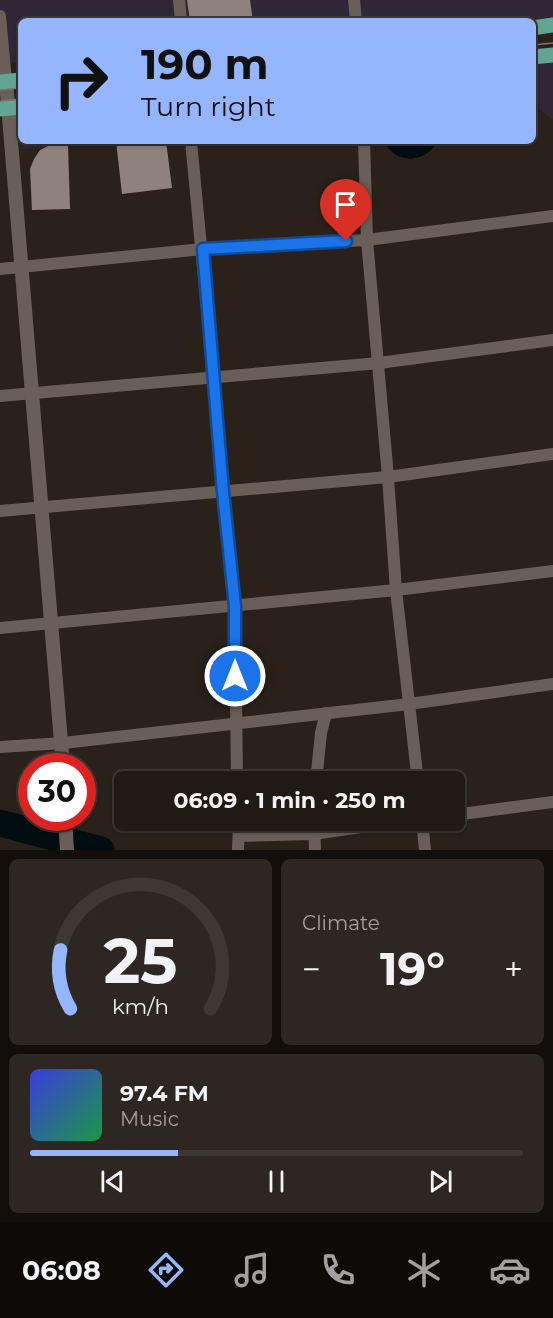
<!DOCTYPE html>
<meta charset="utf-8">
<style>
:root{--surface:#201914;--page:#2d2622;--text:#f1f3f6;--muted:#a2a0a0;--line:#3d3834;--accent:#95b6fd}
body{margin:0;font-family:Montserrat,sans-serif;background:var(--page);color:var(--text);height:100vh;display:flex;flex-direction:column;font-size:22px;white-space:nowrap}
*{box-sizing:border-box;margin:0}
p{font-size:20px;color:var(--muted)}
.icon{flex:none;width:33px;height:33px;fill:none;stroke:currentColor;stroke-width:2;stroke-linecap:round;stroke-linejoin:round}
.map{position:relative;height:850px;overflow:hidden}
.details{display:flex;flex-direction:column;gap:9px;padding:9px;background:#120e0b;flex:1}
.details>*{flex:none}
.guide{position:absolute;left:18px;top:18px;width:518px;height:126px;border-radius:9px;box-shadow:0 2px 4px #0004,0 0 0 2px var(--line);background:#95b6fd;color:#111;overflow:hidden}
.speed{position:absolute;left:18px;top:753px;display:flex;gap:12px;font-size:30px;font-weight:700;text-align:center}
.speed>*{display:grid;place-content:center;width:78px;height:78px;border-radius:50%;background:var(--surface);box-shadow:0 2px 4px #0004,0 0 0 2px var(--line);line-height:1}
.speed .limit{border:9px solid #d22;background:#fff;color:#111}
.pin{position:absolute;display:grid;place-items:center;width:51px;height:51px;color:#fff;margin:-62px -26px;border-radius:50% 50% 50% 0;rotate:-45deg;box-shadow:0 0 6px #0007}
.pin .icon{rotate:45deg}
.me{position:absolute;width:66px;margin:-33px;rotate:0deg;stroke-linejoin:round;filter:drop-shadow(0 0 4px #0008)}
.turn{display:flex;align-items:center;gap:21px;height:126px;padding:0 24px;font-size:27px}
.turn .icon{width:78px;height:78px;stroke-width:2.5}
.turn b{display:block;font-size:42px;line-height:51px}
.big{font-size:45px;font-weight:700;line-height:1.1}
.details .tile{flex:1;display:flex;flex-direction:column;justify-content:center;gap:9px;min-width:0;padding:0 21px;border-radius:9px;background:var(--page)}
.details .dial{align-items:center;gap:0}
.dial svg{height:156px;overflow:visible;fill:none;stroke:var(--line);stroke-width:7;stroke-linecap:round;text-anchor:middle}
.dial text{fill:var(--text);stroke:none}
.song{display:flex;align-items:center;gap:18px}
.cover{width:72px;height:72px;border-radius:9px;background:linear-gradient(135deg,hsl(240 70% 55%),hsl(140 70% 35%))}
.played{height:6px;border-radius:3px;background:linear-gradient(90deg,var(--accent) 30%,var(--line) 30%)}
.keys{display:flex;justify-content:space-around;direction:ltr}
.heat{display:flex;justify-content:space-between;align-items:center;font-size:33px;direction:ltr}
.details .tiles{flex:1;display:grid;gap:9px;grid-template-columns:1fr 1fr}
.tile:last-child{grid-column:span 2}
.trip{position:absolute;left:114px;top:771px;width:351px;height:60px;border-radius:9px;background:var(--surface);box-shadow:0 2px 4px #0004,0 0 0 2px var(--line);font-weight:700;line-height:60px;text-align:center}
.tab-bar{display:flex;height:96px;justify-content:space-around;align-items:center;background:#0d0a08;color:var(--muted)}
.tab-bar .icon{width:42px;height:42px}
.tab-bar .on{color:var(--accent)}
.tab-bar b{font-size:27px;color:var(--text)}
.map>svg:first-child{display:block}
.commercial{fill:#302635}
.water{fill:#010d10}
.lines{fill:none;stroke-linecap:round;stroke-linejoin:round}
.river{stroke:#010d10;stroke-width:27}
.building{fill:#8f827c}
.minor{stroke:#6a5e58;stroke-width:12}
.tertiary{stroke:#6a5e58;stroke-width:14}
.primary{stroke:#62a592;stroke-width:15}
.tram{stroke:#7b736e;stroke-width:1.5}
.route-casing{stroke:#114b97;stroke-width:15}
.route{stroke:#1a73e8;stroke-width:10}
</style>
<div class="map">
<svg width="553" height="850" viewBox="0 0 553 850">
<rect width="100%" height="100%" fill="#2b211b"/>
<!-- commercial -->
<g class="commercial">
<path d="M0,0H553V18L515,21H21V62L0,64Z"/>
<path d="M553,59V120L533,104V61Z"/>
<path d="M21,141H118L22,149Z"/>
</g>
<!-- water -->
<path class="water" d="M384,141H437C426,164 395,165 384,141Z"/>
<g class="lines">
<!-- river -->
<path class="river" d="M0,823L101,850"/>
</g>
<!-- building -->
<g class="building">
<path d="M187,0H250L253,21H190Z"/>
<path d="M116,141H166L172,188L122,194Z"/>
<path d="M68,145L70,209L32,210L30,169L34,159L40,150L48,146Z"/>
</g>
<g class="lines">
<!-- minor -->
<g class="minor">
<path d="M179,0L181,21"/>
<path d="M354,0L356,21"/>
<path d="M0,16L6,81"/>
<path d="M191,141L235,606L237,782"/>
<path d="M364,141L367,240L388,477L396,590L418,782"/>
<path d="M0,269L203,249L367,240L553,216"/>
<path d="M0,396L379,363L553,340"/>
<path d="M0,511L388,477L553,454"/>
<path d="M0,628L396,590L553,571"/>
<path d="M0,747L63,743L409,704L553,684"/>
<path d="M316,782L321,733L326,713"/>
<path d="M454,815L553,802"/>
<path d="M314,820L315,850"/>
<path d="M422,820L425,850"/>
<path d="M239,836L313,834L409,820"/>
<path d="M238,850L239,820"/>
</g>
<!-- tertiary -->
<g class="tertiary">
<path d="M6,81L63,766"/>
<path d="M65,818L67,850"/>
</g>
<!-- primary -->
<g class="primary">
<path d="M532,28L553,25"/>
<path d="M532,57L553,55"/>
<path d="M0,82L21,80"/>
<path d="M0,109L21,107"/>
</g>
<!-- tram -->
<g class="tram">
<path d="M532,45L553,43"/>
<path d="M0,90L21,88"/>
<path d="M0,101L21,99"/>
</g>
</g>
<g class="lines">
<defs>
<path id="route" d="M235,676V606L223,492L203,249L346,241"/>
</defs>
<!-- route casing -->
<use href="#route" class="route-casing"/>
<!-- route -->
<use href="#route" class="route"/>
</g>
</svg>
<div class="speed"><div class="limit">30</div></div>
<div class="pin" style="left:346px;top:241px;background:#d93025"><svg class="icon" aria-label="arrive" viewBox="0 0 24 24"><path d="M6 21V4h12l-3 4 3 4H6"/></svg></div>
<svg class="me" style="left:235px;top:676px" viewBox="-20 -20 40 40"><circle r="17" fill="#1a73e8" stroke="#fff" stroke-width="3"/><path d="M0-11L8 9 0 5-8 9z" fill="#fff"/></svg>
<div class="trip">06:09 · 1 min · 250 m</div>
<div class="guide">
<div class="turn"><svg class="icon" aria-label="right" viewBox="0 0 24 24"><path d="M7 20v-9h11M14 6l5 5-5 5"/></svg><div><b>190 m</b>Turn right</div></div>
</div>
</div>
<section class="details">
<div class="tiles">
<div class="tile dial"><svg viewBox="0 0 100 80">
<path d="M14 69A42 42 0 1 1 86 69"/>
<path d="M14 69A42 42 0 0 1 9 39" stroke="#95b6fd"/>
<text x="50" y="56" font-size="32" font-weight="700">25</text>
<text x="50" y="72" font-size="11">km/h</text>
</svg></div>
<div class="tile"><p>Climate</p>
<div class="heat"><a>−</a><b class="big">19°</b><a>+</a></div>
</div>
<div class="tile">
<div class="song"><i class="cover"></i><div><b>97.4 FM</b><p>Music</p></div></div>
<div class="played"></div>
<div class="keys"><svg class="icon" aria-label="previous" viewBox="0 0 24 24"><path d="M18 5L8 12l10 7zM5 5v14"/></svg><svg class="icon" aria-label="pause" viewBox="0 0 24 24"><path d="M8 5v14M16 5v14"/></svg><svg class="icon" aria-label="next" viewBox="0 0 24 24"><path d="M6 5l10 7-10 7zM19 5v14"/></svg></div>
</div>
</div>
</section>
<nav class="tab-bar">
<b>06:08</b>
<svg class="icon on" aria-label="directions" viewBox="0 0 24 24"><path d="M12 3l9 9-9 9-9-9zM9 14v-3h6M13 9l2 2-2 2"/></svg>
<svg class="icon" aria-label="music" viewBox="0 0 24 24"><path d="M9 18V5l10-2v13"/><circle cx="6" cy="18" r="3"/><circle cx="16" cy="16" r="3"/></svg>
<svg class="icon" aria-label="phone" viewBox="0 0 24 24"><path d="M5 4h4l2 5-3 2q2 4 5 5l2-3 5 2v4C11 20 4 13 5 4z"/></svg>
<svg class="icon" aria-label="climate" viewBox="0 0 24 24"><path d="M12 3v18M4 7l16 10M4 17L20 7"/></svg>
<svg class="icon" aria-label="car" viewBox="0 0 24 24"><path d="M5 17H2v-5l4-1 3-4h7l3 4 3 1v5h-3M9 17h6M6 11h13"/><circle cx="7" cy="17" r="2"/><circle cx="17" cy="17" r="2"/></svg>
</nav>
